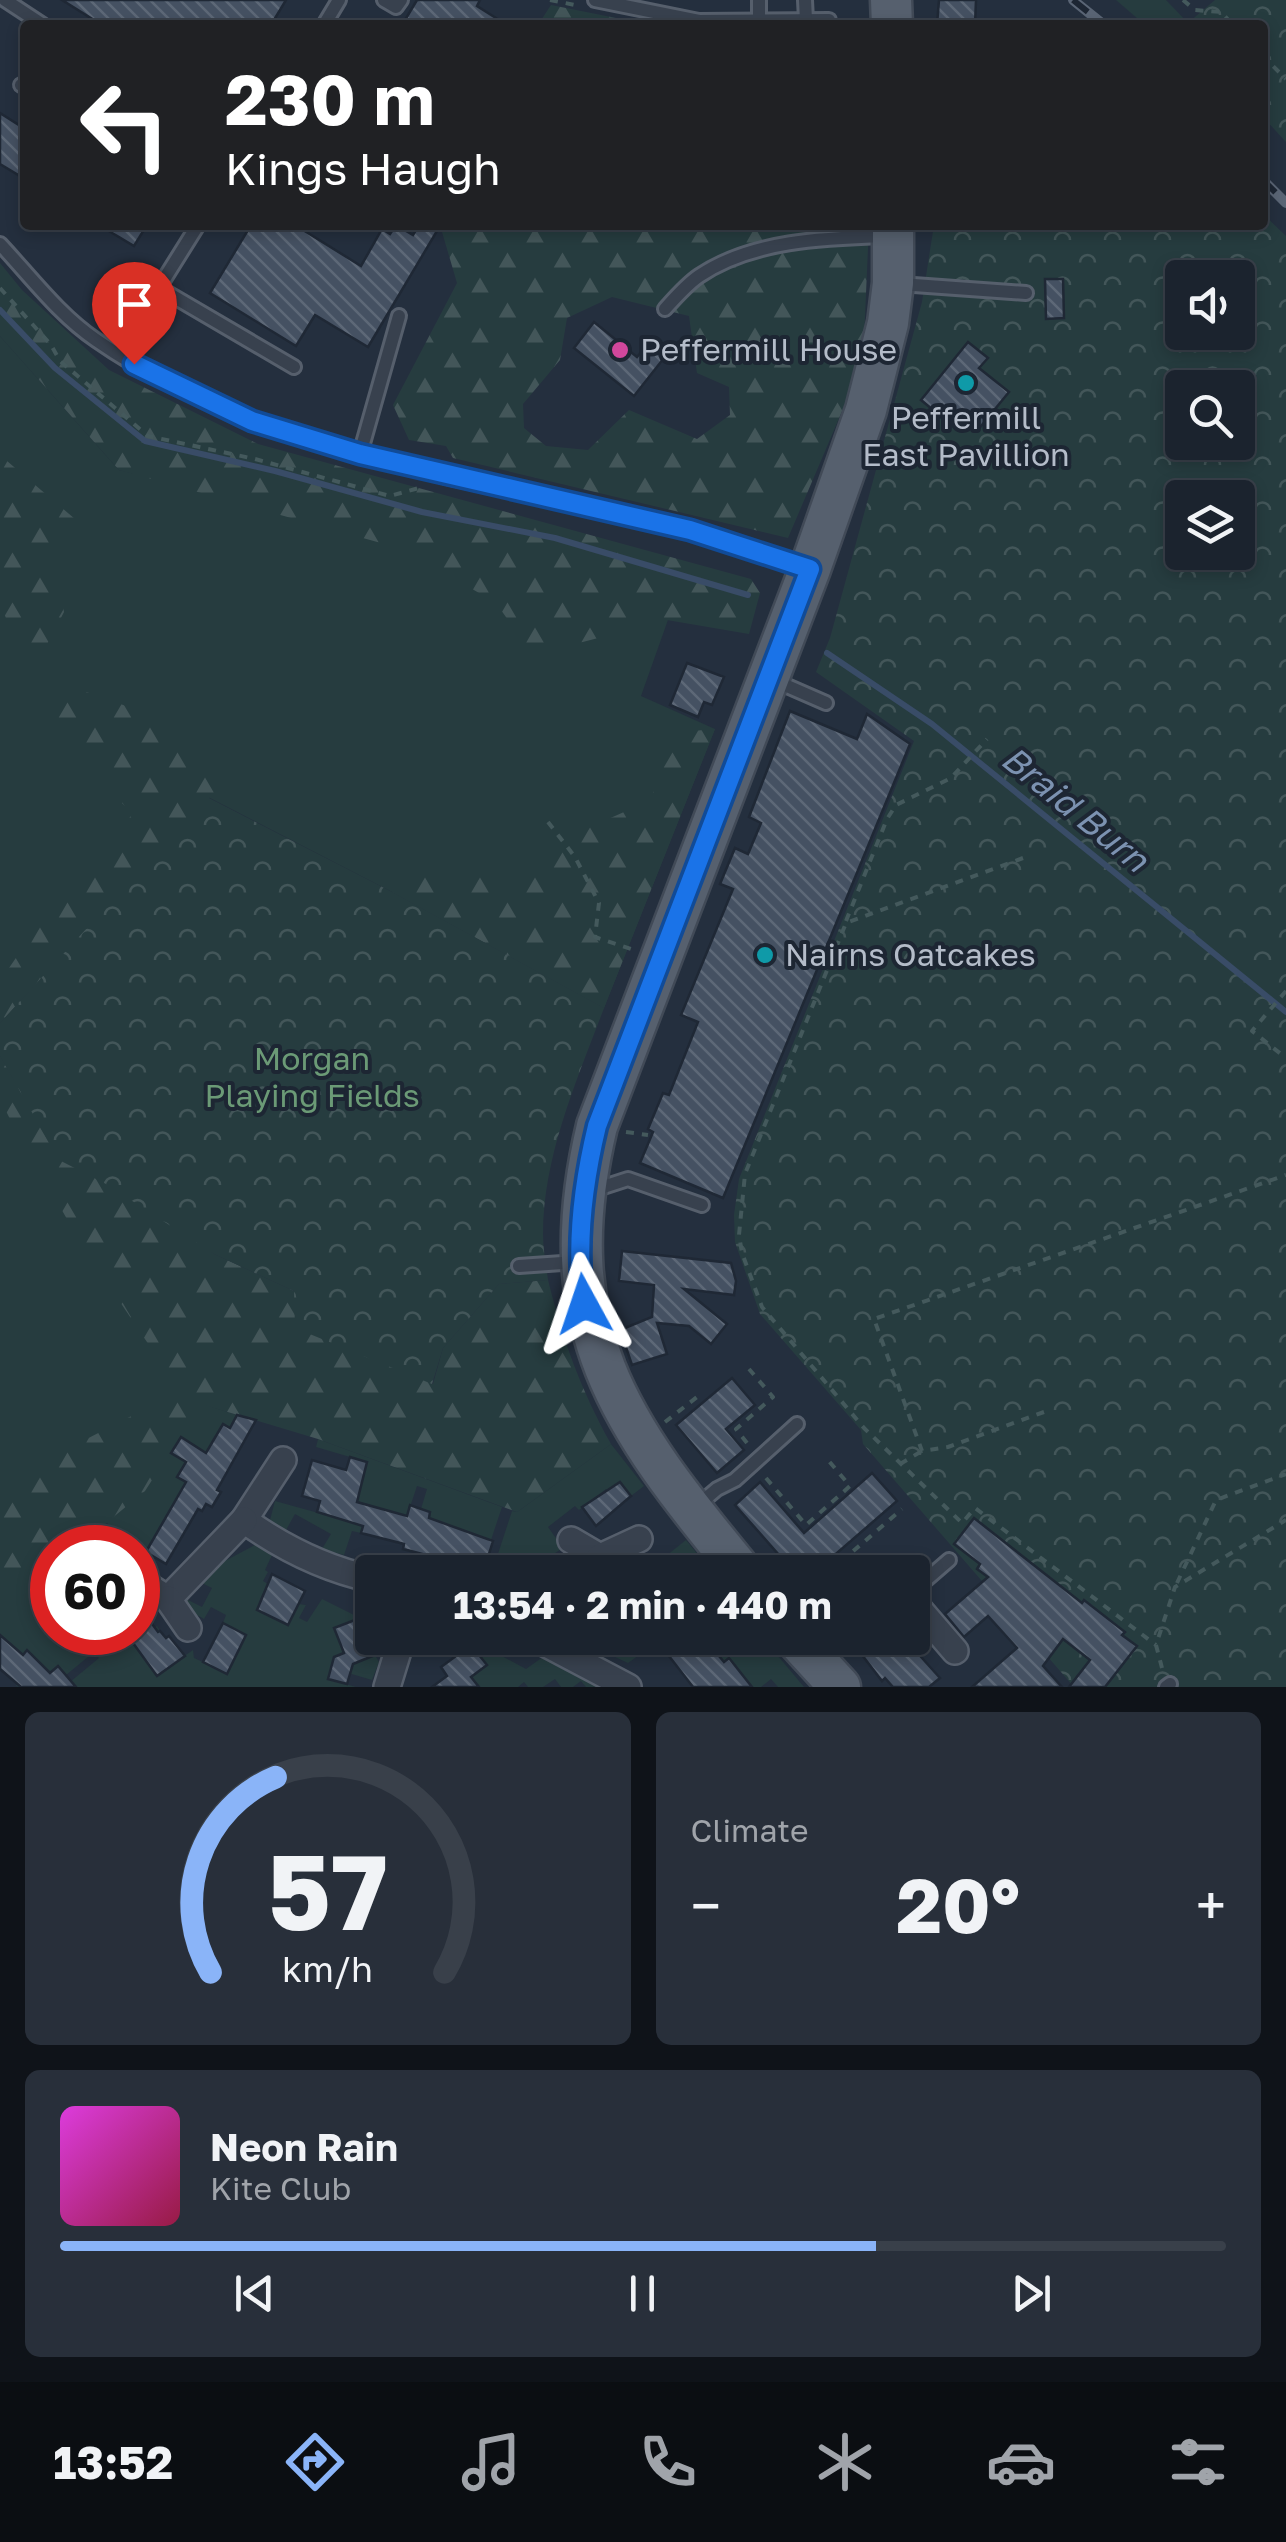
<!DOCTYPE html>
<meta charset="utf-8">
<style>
:root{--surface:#1b232e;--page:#282f3a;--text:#f1f3f6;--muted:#a0a4aa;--line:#39404a;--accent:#8ab4f8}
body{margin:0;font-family:"Golos Text",sans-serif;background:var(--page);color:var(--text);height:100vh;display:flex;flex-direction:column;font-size:38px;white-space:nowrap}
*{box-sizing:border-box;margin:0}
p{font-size:32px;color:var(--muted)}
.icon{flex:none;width:55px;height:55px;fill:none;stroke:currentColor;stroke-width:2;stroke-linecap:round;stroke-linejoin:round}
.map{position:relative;height:1687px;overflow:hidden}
.drawer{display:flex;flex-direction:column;gap:25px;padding:25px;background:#0f1319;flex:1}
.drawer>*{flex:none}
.hud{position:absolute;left:20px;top:20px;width:1248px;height:210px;border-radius:10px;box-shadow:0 5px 15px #0003,0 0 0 2px var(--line);background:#202124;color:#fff;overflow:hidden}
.tools{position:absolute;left:1165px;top:260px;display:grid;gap:20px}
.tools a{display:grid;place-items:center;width:90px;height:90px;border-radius:10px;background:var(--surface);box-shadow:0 5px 15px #0003,0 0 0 2px var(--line);font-size:50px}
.speed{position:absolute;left:30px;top:1525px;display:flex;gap:20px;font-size:50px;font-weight:700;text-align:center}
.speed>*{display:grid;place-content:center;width:130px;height:130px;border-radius:50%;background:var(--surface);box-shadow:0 5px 15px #0003,0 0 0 2px var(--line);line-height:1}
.speed .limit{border:15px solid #d22;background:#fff;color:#111}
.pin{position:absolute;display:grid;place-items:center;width:85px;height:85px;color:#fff;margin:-102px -42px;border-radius:50% 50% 50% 0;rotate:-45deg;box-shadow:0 0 10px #0007}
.pin .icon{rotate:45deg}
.me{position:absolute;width:110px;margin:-55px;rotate:355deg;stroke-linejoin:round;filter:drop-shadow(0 0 8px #0008)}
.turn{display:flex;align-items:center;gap:35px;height:210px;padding:0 40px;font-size:45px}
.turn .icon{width:130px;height:130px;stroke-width:2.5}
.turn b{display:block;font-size:70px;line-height:85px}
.big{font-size:75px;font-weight:700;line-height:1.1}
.drawer .tile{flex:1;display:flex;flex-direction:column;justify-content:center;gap:15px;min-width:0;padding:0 35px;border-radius:15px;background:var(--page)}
.drawer .dial{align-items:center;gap:0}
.dial svg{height:260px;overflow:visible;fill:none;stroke:var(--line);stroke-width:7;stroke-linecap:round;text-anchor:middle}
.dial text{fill:var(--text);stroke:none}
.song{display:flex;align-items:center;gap:30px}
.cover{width:120px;height:120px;border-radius:15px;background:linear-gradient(135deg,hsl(300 70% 55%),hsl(340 70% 35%))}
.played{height:10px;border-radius:5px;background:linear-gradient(90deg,var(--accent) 70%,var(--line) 70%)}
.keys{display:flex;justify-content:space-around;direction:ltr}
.heat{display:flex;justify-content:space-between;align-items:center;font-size:55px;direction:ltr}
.drawer .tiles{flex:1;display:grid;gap:25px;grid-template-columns:1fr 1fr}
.tile:last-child{grid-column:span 2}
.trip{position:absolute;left:355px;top:1555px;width:575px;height:100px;border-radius:10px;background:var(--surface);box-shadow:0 5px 15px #0003,0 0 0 2px var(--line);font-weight:700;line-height:100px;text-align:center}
.tab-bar{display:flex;height:160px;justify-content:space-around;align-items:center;background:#0b0e12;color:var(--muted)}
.tab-bar .icon{width:70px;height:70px}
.tab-bar .active{color:var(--accent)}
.tab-bar b{font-size:45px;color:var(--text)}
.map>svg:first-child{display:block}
.green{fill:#263c3f}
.forest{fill:url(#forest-firs);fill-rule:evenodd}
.park{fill:url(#park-crowns);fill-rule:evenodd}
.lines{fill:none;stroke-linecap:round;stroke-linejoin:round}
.stream{stroke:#394c67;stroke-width:6}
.building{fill:url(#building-back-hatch);stroke:#1f2835;stroke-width:2.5}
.lane-casing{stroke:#565f6c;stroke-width:18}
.street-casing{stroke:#565f6c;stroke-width:30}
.primary-casing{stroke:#414a57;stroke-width:45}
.path{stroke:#44595c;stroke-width:4;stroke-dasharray:8 8;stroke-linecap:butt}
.lane{stroke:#38414e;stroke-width:12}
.street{stroke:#38414e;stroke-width:25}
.primary{stroke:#56606e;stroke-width:40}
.rail-casing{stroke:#5a6575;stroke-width:10}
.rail{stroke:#1d2633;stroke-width:6;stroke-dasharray:19;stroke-linecap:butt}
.route-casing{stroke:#114b97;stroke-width:25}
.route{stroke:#1a73e8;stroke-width:18}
.hotel-dot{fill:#d1479c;stroke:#1d2633;stroke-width:4}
.culture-dot{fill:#0f9aa8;stroke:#1d2633;stroke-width:4}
.labels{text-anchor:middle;stroke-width:8;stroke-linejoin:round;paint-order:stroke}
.poi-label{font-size:32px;fill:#b4bcc9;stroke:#1d2633;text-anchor:start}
.park-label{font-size:32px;fill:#6b9a76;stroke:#1d2633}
.water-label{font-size:35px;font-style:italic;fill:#7c92b1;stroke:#1d2633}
</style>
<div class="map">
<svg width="1286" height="1687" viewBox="0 0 1286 1687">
<defs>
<pattern id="forest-firs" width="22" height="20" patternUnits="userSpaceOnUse" patternTransform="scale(2.5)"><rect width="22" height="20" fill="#263c3f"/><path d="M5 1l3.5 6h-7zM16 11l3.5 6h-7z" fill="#435659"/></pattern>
<pattern id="park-crowns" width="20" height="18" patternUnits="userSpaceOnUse" patternTransform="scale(2.5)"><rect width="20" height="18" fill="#263c3f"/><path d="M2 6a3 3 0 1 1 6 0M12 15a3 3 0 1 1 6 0" fill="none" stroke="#435659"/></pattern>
<pattern id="building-back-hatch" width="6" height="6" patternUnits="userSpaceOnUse" patternTransform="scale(2.5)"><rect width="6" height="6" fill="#455162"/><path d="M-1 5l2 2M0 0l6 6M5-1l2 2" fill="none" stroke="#5d6877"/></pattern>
</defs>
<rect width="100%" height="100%" fill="#242f3e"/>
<!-- green -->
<g class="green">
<path d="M1116,0H1166L1190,25H1145Z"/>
<path d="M0,336L119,470L674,603L641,696L715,729L604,1008L392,892L208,797L0,1023Z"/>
<path d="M0,1056L200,1403L237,1415L230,1428L222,1425L206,1453L180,1438L171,1453L189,1464L183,1467L177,1477L186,1482L142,1556L138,1548L133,1547L107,1523L84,1542L87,1547L52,1548V1632L117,1633L110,1643L119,1648L147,1628L150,1632L157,1626L160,1631L137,1648L156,1676L193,1650L194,1658L227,1673L246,1635L223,1623L226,1615L211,1607L204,1619L192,1612L186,1599L202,1607L212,1588L200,1582L225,1561L255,1545L272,1555L265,1570L268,1572L263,1581L268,1584L260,1599L306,1605L299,1618L307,1622L322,1599L360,1618L335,1628L344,1653L338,1656L350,1665L375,1655L379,1662L372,1680L331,1668L328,1679L356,1687H64L99,1658L94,1652L66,1675L59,1666L50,1673L45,1667L20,1687L16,1686L37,1659L27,1651L23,1655L0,1635Z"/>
<path d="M318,1439L502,1507L491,1540L463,1530L452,1562L445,1560L441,1552L449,1525L429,1518L430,1512L421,1509L427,1489L417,1486L398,1543L391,1541L398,1514L361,1533L352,1531L344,1555L322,1549L331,1534L295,1514L286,1530L270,1520L275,1501L333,1517C340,1495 362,1483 367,1462L316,1447Z"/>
<path d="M611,1444L644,1486L631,1496L621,1482L613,1488L624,1502L620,1505L606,1489L579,1510L575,1506L548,1527L563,1548L525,1572H492L512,1511L517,1512Z"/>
<path d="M686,1540L712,1572H679L666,1556Z"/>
<path d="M596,1638H605L614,1648L627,1638H675L662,1647L657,1642L628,1663L600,1650Z"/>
<path d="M704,1638H763L804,1687H778L771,1679L761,1687H733L725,1677L737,1668L729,1658L696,1684L715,1651Z"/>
<path d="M485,1647L526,1669L547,1654L603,1687H586L581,1681L573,1687H561L555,1679L543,1687H528L524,1682L518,1687H479L471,1677L487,1666L480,1656Z"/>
</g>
<!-- forest -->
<g class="forest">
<path d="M551,5L651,25H538Z"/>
<path d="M440,225H869L863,362L788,538L453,458L446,446L409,440L393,405L457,283ZM612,297L689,316L697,373L729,387L730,415L697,439L629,410L588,450L546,446L524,428L523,404L560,360L567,318Z"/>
<path d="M0,263L22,290L109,370L258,444L751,579L760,593L749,634L667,620L533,655L496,603L406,550L119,470L0,336Z"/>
<path d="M0,455L82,525L55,566L64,612L43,652L15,641L0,603Z"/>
<path d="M78,689L157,717L221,785L0,1023V981L71,878L133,814L64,745L46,698Z"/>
<path d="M715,729L604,1008L392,892L390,870L516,876L570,836L651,800L670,733Z"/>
<path d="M0,1056L15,1082L214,1254L294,1291L433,1384L443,1348L499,1284L548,1280C563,1341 581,1390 611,1444L517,1512L318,1439L201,1404L145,1491L77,1547L52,1548V1568L32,1585L23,1575L0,1597V1506L73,1446L180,1391L83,1247L12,1123L0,1099Z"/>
</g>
<!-- park -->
<g class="park">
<path d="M1215,0H1286V142L1263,117L1262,25L1188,23Z"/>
<path d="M1263,214L1286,236V1687H1074L863,1444L861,1430L760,1314L735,1242L734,1215L739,1179L914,741L816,672L830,638L922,302L934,225H1262ZM1182,278H1238V332H1182ZM1182,388H1238V442H1182ZM1182,498H1238V552H1182Z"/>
<path d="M207,797L392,892L604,1008C577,1080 543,1156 543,1234C543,1249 546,1265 548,1280L499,1284L443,1348L432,1384L295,1328L294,1291L214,1254L106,1184L59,1160L0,1056V1023Z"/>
</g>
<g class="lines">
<!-- stream -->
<g class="stream">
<path d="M0,310L55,368L145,441L275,471L422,512L555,538L748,595"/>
<path d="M827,653L932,724L1286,1012"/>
</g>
</g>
<!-- building -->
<g class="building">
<path d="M62,0H286L271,25H102Z"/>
<path d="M417,0H480L477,6L507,25H402Z"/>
<path d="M939,0H976L975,25H937Z"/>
<path d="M0,113L25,129V179L0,164Z"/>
<path d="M99,225H147L134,246Z"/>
<path d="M251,225H295L361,266L382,229L390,234L396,225L413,235L419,225H426L437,231L368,347L315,315L296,346L210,293Z"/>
<path d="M1045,279H1063L1064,318L1046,319Z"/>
<path d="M594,322L637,357L648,344L664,358L634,396L574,348Z"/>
<path d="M968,342L988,358L979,368L1009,392L977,431L951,410L944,419L921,400Z"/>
<path d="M687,663L724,677L712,705L704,702L698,717L670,705Z"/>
<path d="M790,711L857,739L867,714L910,744L723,1198L640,1163L653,1132L648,1129L663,1093L669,1095L698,1022L681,1015L733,889L720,884L735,848L748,854L761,823L749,817Z"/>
<path d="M622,1251L731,1263L736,1281L734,1295L684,1289L727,1324L711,1344L689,1326L657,1323L667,1354L632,1365L620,1330L652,1317L654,1285L619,1281Z"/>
<path d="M732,1378L755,1405L726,1429L744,1450L717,1473L676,1425Z"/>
<path d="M237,1415L256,1420L217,1490L221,1492L212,1507L206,1504L202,1511L198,1509L166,1564L146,1552L186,1482L177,1477L186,1462L171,1453L181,1437L206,1453L223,1424L230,1428Z"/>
<path d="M350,1457L367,1462L357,1502L407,1516L410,1505L430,1512L429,1518L493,1541L484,1570L403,1549L404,1544L361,1533L363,1526L317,1512L320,1501L302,1496L312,1460L346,1470Z"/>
<path d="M872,1473L897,1501L815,1572H794L735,1505L760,1482L804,1533Z"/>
<path d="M620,1482L631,1496L596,1526L582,1507Z"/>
<path d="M974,1518L1082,1603L1084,1600L1125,1632L1122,1635L1137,1646L1105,1687H1069L1090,1660L1063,1639L1043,1666L1062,1687H972L1017,1648L988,1616L964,1637L945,1614L988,1577L977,1569L980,1564L954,1544Z"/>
<path d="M272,1574L305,1591L288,1625L257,1610Z"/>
<path d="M144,1613L158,1632L160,1631L166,1638L169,1636L185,1656L157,1676L125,1632H138V1618Z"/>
<path d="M360,1618L375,1644L371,1645L375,1655L353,1664L347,1684L328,1679L334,1657L344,1653L334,1628Z"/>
<path d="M223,1623L246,1635L227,1674L203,1662Z"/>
<path d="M0,1635L23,1655L27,1650L50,1673L58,1666L76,1687H21L0,1669Z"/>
<path d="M655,1638H704L724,1662L729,1658L752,1687H693Z"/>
<path d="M849,1638H904L940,1678L929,1687H893L885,1678L882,1681Z"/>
<path d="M471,1645L487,1665L471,1677L479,1687H432L447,1676L441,1667Z"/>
</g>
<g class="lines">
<defs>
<g id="lane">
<path d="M5,0L43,25"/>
<path d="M384,0L396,7L401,0"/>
<path d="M595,0L699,21L829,20"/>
<path d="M759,0V20"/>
<path d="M805,0L806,20"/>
<path d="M324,25L339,0"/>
<path d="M21,85L25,87"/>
<path d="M0,244C30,276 59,315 96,340C261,455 492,483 685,529C726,539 767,554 807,568"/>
<path d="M900,284L1026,293"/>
<path d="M159,288L294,367"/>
<path d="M665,309C675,298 686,285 699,276C752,240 825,238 888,236"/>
<path d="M118,353L198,225"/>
<path d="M360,454L399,316"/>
<path d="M771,679L826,703"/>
<path d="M591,1191L628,1179L702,1205"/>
<path d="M519,1266L577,1262"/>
<path d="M697,1506L717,1489L735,1480L797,1424"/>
<path d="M912,1592L949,1560"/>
<path d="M1166,1687L1170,1684"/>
</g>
<g id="street">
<path d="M283,1460L244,1520C283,1548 326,1569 372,1579"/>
<path d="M571,1540L600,1557"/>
<path d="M592,1572L600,1557L639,1539"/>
<path d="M138,1580L168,1599L244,1520"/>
<path d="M168,1599L188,1628"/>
<path d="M912,1601L955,1651"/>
<path d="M535,1638L628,1687"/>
<path d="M387,1687L402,1638"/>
</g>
<g id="primary">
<path d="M891,0L892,25"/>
<path d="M742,1572C619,1423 549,1328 597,1126L810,569L866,410L888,323L893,283V225"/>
<path d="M795,1638L840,1687"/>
</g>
</defs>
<!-- lane casing -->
<use href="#lane" class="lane-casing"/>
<!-- street casing -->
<use href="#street" class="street-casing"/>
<!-- primary casing -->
<use href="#primary" class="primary-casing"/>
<!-- path -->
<g class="path">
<path d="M550,0L580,6"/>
<path d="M1183,0L1195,10L1221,12L1233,25"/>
<path d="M1262,55L1286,79"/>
<path d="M0,288L51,345L60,361L148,436L255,459L390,496L419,488"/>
<path d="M548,822L575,857L599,903L595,937L631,949"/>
<path d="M1023,858L846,923L745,1174L739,1235L742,1253L762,1307L864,1428L962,1523L975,1508L1156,1645"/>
<path d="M846,921L887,819L896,805L951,778L987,739"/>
<path d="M1286,991L1252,1031L1286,1058"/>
<path d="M626,1132L648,1135"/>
<path d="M1044,1412L948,1447L922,1451L874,1319L1286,1175"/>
<path d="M665,1422L697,1397"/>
<path d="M747,1443L736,1429L773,1397L749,1369"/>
<path d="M900,1464L922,1451"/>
<path d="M766,1478L806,1525L850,1486L828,1460"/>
<path d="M829,1572L902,1509"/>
<path d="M1177,1583L1216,1500L1286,1474"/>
<path d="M1162,1668L1156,1645L1175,1587L1286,1520"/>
</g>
<!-- lane -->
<use href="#lane" class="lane"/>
<!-- street -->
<use href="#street" class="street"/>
<!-- primary -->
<use href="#primary" class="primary"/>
<defs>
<g id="rail">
<path d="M1073,0L1104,25"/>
<path d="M1262,179L1286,203"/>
</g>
</defs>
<!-- rail casing -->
<use href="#rail" class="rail-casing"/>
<!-- rail -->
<use href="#rail" class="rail"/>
</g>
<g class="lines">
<defs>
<path id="route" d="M134,364L252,421L360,454L690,530L810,569L597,1126C583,1184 575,1245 584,1304"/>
</defs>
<!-- route casing -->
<use href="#route" class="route-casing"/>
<!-- route -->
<use href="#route" class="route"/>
</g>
<!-- markers -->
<circle class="hotel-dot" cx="620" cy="350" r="10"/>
<g class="culture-dot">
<circle cx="966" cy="383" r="10"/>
<circle cx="765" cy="955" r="10"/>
</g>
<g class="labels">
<!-- poi labels -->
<g class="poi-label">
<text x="640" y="361">Peffermill House</text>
<text x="966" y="429" text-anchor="middle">Peffermill<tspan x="966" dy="37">East Pavillion</tspan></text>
<text x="785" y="966">Nairns Oatcakes</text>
</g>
<!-- park labels -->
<g class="park-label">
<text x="312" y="1070">Morgan<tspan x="312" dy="37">Playing Fields</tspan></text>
</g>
<!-- water labels -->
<g class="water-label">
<text transform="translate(1075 809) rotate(39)" y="12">Braid Burn</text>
</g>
</g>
</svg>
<div class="tools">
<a><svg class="icon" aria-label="sound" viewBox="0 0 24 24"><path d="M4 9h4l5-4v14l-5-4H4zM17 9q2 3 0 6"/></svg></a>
<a><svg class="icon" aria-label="search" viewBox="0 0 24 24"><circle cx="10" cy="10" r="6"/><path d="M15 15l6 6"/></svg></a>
<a><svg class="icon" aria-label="layers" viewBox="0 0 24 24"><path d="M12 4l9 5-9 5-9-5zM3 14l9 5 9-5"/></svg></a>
</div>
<div class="speed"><div class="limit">60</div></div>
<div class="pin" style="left:134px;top:364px;background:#d93025"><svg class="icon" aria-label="arrive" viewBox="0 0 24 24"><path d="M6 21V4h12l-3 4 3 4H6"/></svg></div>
<svg class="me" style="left:584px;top:1304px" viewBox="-20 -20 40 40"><path d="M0-17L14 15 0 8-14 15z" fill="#1a73e8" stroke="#fff" stroke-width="4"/></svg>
<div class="trip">13:54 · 2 min · 440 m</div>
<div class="hud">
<div class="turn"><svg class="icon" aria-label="left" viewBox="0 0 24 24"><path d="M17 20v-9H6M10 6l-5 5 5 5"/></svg><div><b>230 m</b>Kings Haugh</div></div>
</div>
</div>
<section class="drawer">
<div class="tiles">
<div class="tile dial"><svg viewBox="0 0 100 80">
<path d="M14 69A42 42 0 1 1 86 69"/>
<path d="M14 69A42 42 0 0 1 34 9" stroke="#8ab4f8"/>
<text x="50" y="56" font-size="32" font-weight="700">57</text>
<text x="50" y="72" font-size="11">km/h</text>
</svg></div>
<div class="tile"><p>Climate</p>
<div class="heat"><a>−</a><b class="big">20°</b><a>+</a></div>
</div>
<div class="tile">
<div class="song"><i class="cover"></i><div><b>Neon Rain</b><p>Kite Club</p></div></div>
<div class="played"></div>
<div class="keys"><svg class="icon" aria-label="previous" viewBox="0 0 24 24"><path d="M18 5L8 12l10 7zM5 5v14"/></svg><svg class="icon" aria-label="pause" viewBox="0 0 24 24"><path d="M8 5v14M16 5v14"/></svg><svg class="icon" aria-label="next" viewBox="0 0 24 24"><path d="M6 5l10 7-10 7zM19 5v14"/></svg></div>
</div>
</div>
</section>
<nav class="tab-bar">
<b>13:52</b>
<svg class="icon active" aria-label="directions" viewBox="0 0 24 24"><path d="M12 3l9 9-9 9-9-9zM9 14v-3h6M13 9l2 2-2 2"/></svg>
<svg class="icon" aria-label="music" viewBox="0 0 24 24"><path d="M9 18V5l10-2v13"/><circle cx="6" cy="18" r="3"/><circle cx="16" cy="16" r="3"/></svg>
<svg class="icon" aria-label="phone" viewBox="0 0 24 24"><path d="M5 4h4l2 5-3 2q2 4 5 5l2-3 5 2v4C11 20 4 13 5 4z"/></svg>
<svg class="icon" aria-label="climate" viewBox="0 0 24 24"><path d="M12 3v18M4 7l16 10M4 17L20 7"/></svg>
<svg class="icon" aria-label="car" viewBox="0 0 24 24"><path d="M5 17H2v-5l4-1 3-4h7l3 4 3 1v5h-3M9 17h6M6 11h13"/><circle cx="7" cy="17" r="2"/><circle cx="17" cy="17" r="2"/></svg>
<svg class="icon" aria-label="filters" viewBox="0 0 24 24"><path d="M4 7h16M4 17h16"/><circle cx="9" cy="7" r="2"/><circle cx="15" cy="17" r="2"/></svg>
</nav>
